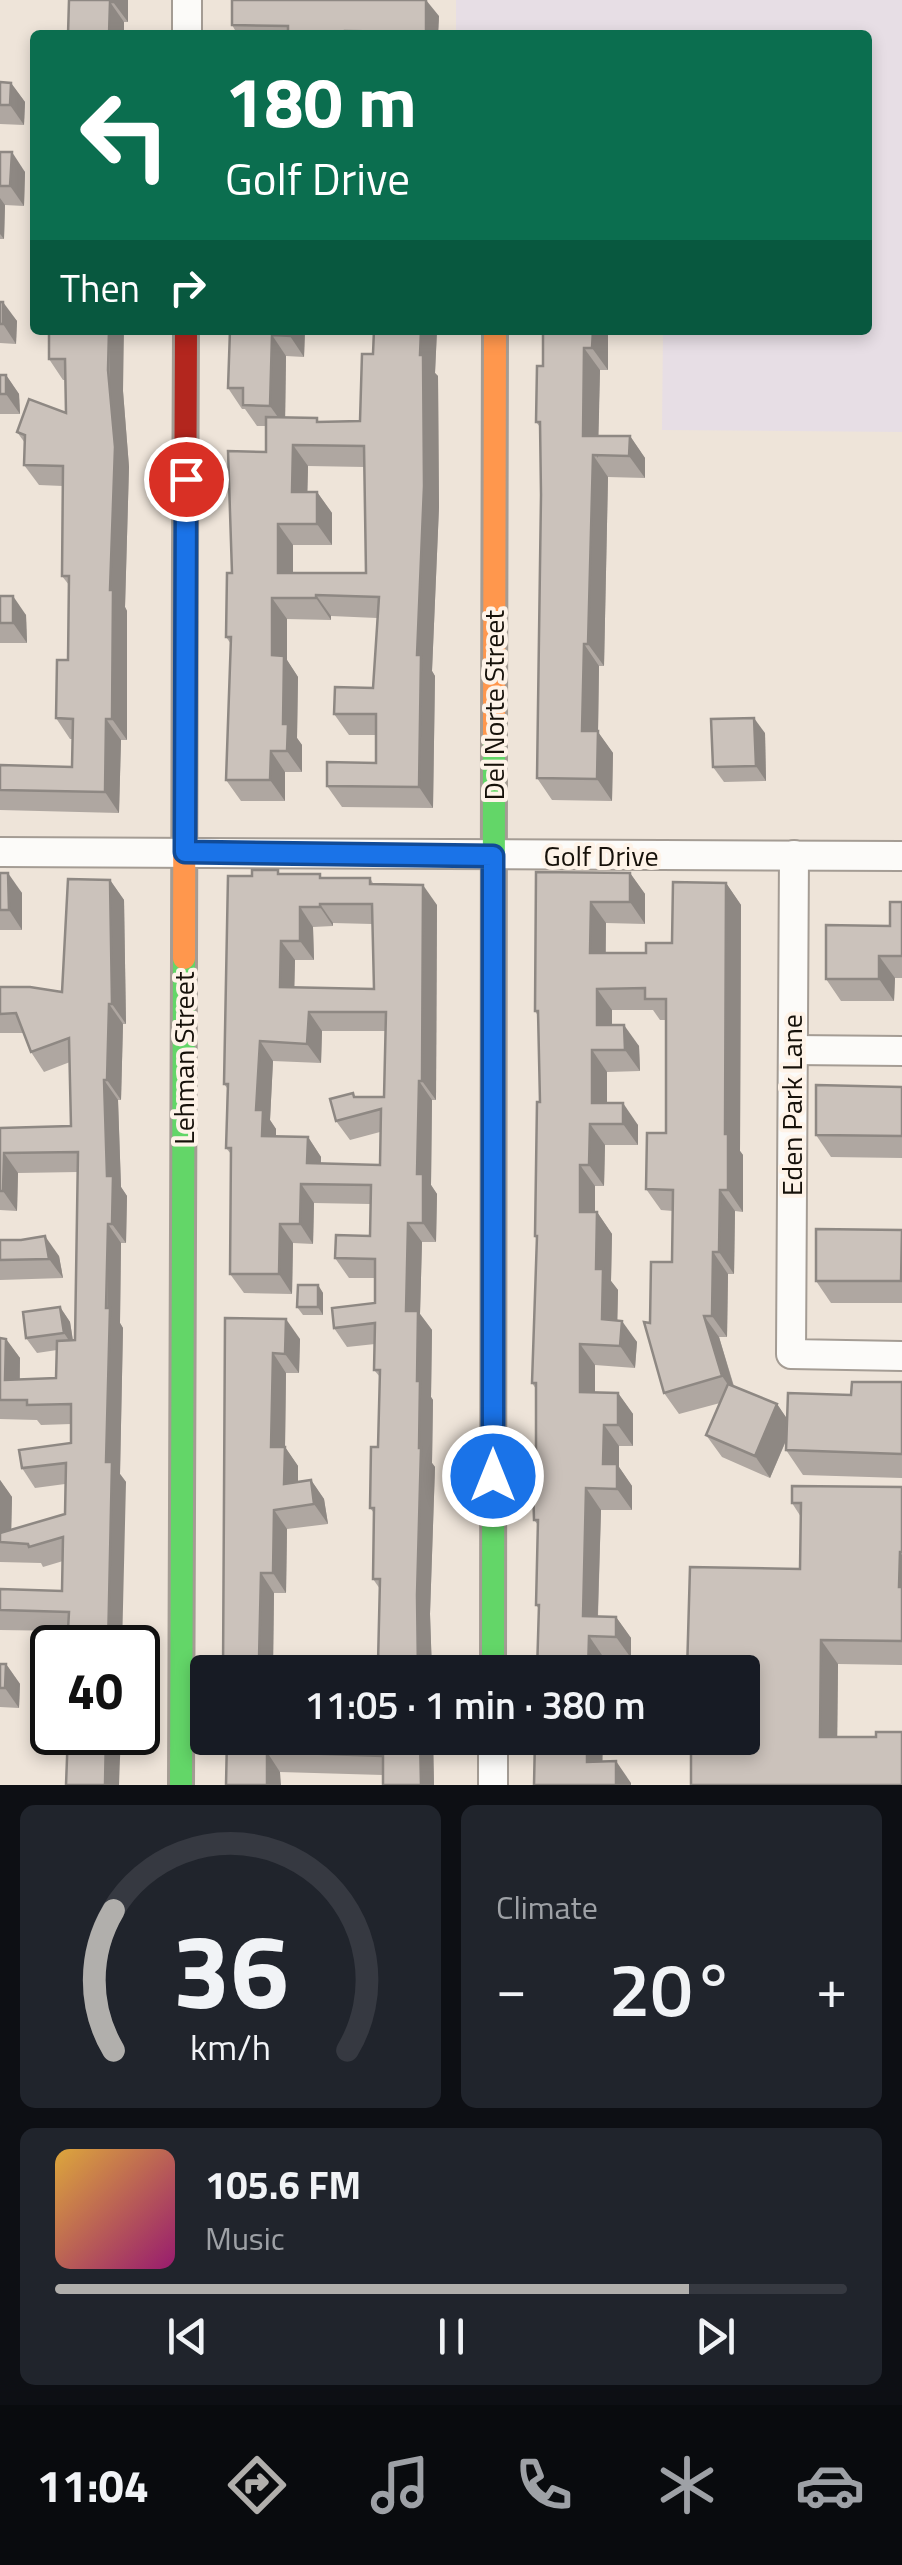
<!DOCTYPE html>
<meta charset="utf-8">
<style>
:root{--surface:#171b24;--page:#20242c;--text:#f1f3f6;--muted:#9ea1a6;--line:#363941;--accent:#b1afac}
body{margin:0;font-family:"Titillium Web",sans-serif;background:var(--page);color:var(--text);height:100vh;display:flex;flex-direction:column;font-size:38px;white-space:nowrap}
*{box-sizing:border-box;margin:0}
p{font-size:32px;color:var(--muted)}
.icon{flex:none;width:55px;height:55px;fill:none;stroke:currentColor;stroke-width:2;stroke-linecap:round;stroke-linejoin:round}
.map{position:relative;height:1785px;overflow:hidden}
.side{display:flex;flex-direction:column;gap:20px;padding:20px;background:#0d0f14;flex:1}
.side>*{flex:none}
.banner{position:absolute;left:30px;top:30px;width:842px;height:305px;border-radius:10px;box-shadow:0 5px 15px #0003;background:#0b6e4f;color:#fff;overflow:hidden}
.speed{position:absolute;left:30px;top:1625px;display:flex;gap:20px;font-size:50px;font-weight:700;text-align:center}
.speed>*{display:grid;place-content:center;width:130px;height:130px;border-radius:50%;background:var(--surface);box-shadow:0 5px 15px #0003;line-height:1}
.speed .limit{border:5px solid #111;border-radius:15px;background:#fff;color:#111}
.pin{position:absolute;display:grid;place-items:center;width:85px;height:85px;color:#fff;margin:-42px;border:5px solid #fff;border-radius:50%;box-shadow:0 2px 10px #0007}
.me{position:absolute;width:110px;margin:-55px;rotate:0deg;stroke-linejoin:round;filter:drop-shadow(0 0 8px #0008)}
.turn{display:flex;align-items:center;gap:35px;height:210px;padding:0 30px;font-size:45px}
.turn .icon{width:130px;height:130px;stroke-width:2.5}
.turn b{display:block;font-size:70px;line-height:85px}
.then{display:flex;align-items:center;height:95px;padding:0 30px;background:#0003;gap:20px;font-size:38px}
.big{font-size:75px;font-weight:600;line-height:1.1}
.side .card{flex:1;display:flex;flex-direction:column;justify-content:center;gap:15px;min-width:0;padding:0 35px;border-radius:15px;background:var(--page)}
.side .dial{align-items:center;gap:0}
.dial svg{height:260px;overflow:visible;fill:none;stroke:var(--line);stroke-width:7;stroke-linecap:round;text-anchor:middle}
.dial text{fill:var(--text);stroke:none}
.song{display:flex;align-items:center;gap:30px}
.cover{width:120px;height:120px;border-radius:15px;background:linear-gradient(135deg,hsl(40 70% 55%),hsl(320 70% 35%))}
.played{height:10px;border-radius:5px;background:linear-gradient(90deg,var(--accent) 80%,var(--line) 80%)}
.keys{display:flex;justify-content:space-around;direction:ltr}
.heat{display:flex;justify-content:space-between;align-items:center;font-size:55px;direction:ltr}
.side .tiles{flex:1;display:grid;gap:20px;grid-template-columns:1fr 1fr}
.card:last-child{grid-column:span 2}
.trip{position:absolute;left:190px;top:1655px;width:570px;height:100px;border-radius:10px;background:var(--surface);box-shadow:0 5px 15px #0003;font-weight:600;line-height:100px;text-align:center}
.menu{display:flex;height:160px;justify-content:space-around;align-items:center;background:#090b0e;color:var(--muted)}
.menu .icon{width:70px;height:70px}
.menu .current{color:var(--accent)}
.menu b{font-size:45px;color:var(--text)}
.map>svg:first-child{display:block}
.commercial{fill:#e7dee5}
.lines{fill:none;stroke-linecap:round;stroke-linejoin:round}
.street-casing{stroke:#a49c94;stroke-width:32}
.fast-casing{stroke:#a49c94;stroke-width:28}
.slow-casing{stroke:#a49c94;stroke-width:28}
.jam-casing{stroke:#a49c94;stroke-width:28}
.street{stroke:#fcfbf9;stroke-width:28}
.fast{stroke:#63d668;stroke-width:22}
.slow{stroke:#ff974d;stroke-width:22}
.jam{stroke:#b3261e;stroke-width:22}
.wall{fill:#afa7a1;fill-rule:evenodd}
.shaded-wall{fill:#8e8883}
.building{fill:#cbc2bb;stroke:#8e8883;stroke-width:2.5;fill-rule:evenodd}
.route-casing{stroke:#114b97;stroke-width:25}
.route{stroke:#1a73e8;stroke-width:18}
.labels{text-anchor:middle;stroke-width:8;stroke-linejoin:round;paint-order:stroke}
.street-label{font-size:28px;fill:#16110a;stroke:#fef3e8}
</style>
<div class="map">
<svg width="902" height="1785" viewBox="0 0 902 1785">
<rect width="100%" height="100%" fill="#eee4d9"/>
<!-- commercial -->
<path class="commercial" d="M456,0H902V432L662,430L663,330H868V35H456Z"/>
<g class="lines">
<defs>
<g id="street">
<path d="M187,0V35"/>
<path d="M0,852L902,856"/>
<path d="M794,855L791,1354L902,1356"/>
<path d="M793,1050L902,1051"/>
<path d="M493,1785V1738"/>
</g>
<g id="fast">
<path d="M493,1672L494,734"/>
<path d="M181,1785L184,958"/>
</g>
<g id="slow">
<path d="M494,734L495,330"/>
<path d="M184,958L185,553"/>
</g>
<path id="jam" d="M185,553L186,330"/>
</defs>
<!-- street casing -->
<use href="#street" class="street-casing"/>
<!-- fast casing -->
<use href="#fast" class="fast-casing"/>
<!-- slow casing -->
<use href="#slow" class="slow-casing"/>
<!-- jam casing -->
<use href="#jam" class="jam-casing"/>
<!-- street -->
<use href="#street" class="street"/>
<!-- fast -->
<use href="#fast" class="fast"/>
<!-- slow -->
<use href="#slow" class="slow"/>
<!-- jam -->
<use href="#jam" class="jam"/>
</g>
<!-- wall -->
<g class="wall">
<path d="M69,0H128V22H124Z"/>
<path d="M439,16L438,35H238L232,25Z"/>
<path d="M0,82L11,83L25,102L24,125L0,124Z"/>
<path d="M0,152L25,172L24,206L5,205L4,239H0Z"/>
<path d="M0,302L17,321L16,344L0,343Z"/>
<path d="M49,330L123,391L129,467L125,607L127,611V740H121L119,813L0,810V765L72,767V739H70L56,718L68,660L69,585L62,576L63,486L39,485L24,465L25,443L17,432L66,413L65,380H63L49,359Z"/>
<path d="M230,330H305L304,357L286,356L285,418L320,422L360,421L373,354L437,330L435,373L438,376L439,507L432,671L435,676L433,808L342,807L327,786L376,763V735H349L334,714L373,688L377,618L331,616V620L287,619V660L298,677L297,738L302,745V772H285V801H241L226,780L231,644L226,637L232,573L266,452V426H257L245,409H242L228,388ZM308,466L365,467L366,573H293V545H332V513L317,492H307Z"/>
<path d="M608,330V370H600L598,436H630L645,458V478L608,477L604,666H599L598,732L613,753L612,801L552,800L537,778L541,495L540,427L536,422L543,366Z"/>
<path d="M0,375H6L19,394L20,414H0Z"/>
<path d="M0,596L26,615L27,643H0Z"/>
<path d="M765,733L766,781L724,782L713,767Z"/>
<path d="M536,872L630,873L645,894V924L606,923V953H646L672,943L726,883L741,905L740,1151L743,1155V1212L735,1211L734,1274H728L727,1337H719L734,1386L777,1404L787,1419L851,1395L902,1382V1478L803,1475L786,1450V1441L770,1478L722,1457L706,1435L720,1403L679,1414L664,1393L650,1323L672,1262L673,1211L661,1210L646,1189L666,1133V1020H660L653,1010H612V1025L639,1046L640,1071L607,1072V1103L638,1125V1145H605L604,1186H595V1212H597L612,1234L611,1281L618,1290L617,1320L637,1342L635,1368L595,1365V1392L618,1393L633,1414V1446H619V1467L632,1486V1510H601L598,1617H616L631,1638V1658H604V1672H537L539,1609L536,1605L538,1525L534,1520L536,1389L532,1383L537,1240L535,1236L540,1102L538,1016L535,1011Z"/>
<path d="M0,873L22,893V930H0Z"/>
<path d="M281,874L322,878H370L374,885L437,905L436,1100H432L431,1185L437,1194L436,1242H422L420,1314L432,1330L431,1397L433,1400L432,1463L435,1467L430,1614L432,1672H333L378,1663L380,1589L373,1579L374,1513L370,1508L378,1447L380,1377L374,1370L375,1344L347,1347L334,1328L375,1303V1278H349L335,1258L370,1236V1204L314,1203L313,1244L293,1243L292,1294L244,1293L230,1274L231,1154L226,1148L227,1088L224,1084ZM333,923L372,924L374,989L294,987L295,960H314L313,927L333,926ZM322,1031H386L384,1097H356L336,1121L350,1140L380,1132V1165L321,1164V1157L308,1137L276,1136V1129L270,1120L273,1061L321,1063Z"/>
<path d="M110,880L124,900L126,1024H123L121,1100H118L121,1187L127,1196L126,1243H121L120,1323L123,1328L120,1474L126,1482L68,1631L0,1630V1589L62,1591L63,1561L43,1567L41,1563L0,1562V1480L12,1497L11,1530L65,1514V1484L35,1488L22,1468L71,1443V1424L41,1425L37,1420L0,1419V1338L6,1339L20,1358V1379L56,1378L57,1350L37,1353L26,1338L60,1307L70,1322L73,1340H75L78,1172L18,1173L17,1211L0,1210V1128L71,1126L70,1062L44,1072L31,1052L23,1033H0V987L62,992Z"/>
<path d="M902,902V978H895L894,1001H841L826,979L890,926Z"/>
<path d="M902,1087V1158L831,1157L816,1135Z"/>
<path d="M902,1230V1303H831L816,1281Z"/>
<path d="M0,1240L59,1256L63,1278L0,1280Z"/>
<path d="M318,1285L323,1293V1315H303L297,1307Z"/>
<path d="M225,1318L300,1339L299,1373H286L285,1447L298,1466V1482L311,1480L324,1499L328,1524L287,1529L286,1593H274L273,1659L223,1672Z"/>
<path d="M902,1487V1665L838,1664L837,1737H876L902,1732L691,1785L800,1569L801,1517L792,1503Z"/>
<path d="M0,1664H6L20,1684L19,1708L0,1707Z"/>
<path d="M227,1738H433L434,1785H383V1775L280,1772Z"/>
</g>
<!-- shaded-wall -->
<g class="shaded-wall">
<path d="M113,0H128V22L113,2Z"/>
<path d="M426,0L439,16L438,35H427L426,32Z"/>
<path d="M110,2L124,22V35H109Z"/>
<path d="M11,83L25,102L24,125L10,105Z"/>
<path d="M12,152L25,172L24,206L10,186Z"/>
<path d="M0,198L5,205L4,239L0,234Z"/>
<path d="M3,302L17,321L16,344L3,324Z"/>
<path d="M109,330H124L123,391L129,467L125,607L127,611V740L112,719L110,590Z"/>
<path d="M290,330H305L304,357L290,336Z"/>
<path d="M421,330H437L435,373L438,376L439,507L432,671L435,676L433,808L419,787L417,655Z"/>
<path d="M593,330H608V370L592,348Z"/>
<path d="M272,335L286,356L285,427L270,406Z"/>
<path d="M584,348L600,370L598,458L583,436Z"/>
<path d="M6,375L19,394L20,414L6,394Z"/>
<path d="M630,436L645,458V478L629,456Z"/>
<path d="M293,445L308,466L307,513L292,492Z"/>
<path d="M593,455L608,477L604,666L588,644Z"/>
<path d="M317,492L332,513V545L317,524Z"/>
<path d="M278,524L293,545V594L278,573Z"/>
<path d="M316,595L331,616V620L316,598Z"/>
<path d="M13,596L26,615L27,643L13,623Z"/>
<path d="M272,598L287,619V660L298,677L297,738L302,745V772L287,751L283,724L272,655Z"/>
<path d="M584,644L599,666L598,732L613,753L612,801L597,779L582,731Z"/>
<path d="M754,718L765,733L766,781L756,766Z"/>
<path d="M106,719L121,740L119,813L105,792Z"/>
<path d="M271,751L285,772V801L270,780Z"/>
<path d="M8,873L22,893V930L9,910Z"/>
<path d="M630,873L645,894V924L630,902Z"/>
<path d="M110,880L124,900L126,1024L112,1004Z"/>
<path d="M726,883L741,905L740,1151L743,1155V1212L728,1190L725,1134Z"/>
<path d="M423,885L437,905L436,1100L422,1081Z"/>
<path d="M591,902L606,923L605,974L590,953Z"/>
<path d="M320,904L333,923V926L320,907Z"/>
<path d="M300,907L313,927L314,960L300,941Z"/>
<path d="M281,941L295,960L294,1006L280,987Z"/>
<path d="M879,956L895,978L894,1001L879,979Z"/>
<path d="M597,989L612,1010V1046L597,1025Z"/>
<path d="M109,1004L123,1024L121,1100L107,1080Z"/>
<path d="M309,1012L322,1031L321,1063L307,1044Z"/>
<path d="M624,1025L639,1046L640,1071L625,1050Z"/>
<path d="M260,1041L273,1061L270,1120L276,1129V1155L262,1136L256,1110Z"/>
<path d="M592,1050L607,1072V1124L592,1103Z"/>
<path d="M104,1080L118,1100L121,1187L127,1196L126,1243L112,1224L107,1176Z"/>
<path d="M419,1081L432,1100L431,1185L437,1194L436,1242L423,1223L417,1174Z"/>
<path d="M623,1103L638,1125V1145L623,1124Z"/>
<path d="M590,1124L605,1145L604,1186L589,1165Z"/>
<path d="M308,1137L321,1157L320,1183L307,1163Z"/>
<path d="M4,1153L18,1173L17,1211L3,1191Z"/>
<path d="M580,1165L595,1186V1233L580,1212Z"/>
<path d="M301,1184L314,1203L313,1244L300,1224Z"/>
<path d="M720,1190L735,1211L734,1274L719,1252Z"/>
<path d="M597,1212L612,1234L611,1281L618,1290L617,1341L602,1319L596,1269Z"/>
<path d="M408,1223L422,1242L420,1314L432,1330L431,1397L433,1400L432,1463L435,1467L430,1614L432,1672H418L417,1595L419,1448L417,1381L406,1311Z"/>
<path d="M108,1224L121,1243L120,1323L123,1328L120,1474L126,1482L122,1648H108L106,1462Z"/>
<path d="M280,1224L293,1243L292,1294L279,1274Z"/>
<path d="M45,1236L59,1256L63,1278L49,1259Z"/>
<path d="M713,1252L728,1274L727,1337L712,1316Z"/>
<path d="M318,1285L323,1293V1315L318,1307Z"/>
<path d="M60,1307L70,1322L74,1348L64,1333Z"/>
<path d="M704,1316L719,1337L737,1398L722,1376Z"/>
<path d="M286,1319L300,1339L299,1373L285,1354Z"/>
<path d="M622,1321L637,1342L635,1368L620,1346Z"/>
<path d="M6,1339L20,1358L19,1400L5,1380Z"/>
<path d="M580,1344L595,1365V1413L580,1392Z"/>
<path d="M273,1353L286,1373L285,1447L298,1466V1503L284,1484L271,1447Z"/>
<path d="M618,1393L633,1414V1446L618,1425Z"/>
<path d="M777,1404L792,1426L770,1478L755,1456Z"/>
<path d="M604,1425L619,1446V1467L632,1486V1510L617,1489L603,1464Z"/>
<path d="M0,1480L12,1497L11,1543L0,1539Z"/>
<path d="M311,1480L324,1499L328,1524L314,1504Z"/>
<path d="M586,1488L601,1510L597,1638L583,1616Z"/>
<path d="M274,1510L287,1529L286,1593L273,1573Z"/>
<path d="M900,1552L902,1555V1592L899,1587Z"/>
<path d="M261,1573L274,1593L273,1672L259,1659Z"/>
<path d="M616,1617L631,1638V1658L616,1637Z"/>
<path d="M589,1636L604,1658V1672H588Z"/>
<path d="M821,1640L838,1664L837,1761L820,1737Z"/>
<path d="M276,1659L285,1672H276Z"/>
<path d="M6,1664L20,1684L19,1708L5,1688Z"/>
<path d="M106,1732H121L119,1785H105Z"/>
<path d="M420,1738H433L434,1785H421Z"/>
<path d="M587,1738H603L602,1783L587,1762Z"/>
<path d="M267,1752L280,1772L281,1785H267Z"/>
<path d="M616,1761L631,1783V1785H616Z"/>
</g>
<!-- building -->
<g class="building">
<path d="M69,0H113V2H110L109,35H68Z"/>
<path d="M232,0H426V32L345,31V34L288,33V26L232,25Z"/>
<path d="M0,82L11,83L10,105H0Z"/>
<path d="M0,152H12L10,186H0Z"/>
<rect x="0" y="302" width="3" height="22"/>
<path d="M49,330H109L108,370L115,447L110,590H113L112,719H106L105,792L0,790V765L72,767L73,719L56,718L57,660H68L69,576H62L63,466L24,465L25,435L17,432L29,399L66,413L65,359H49Z"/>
<path d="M230,330H290V336L272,335L270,406L243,405V388H228Z"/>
<path d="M374,330H421L420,355H423L424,486L417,655H421L419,787L327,786V762L376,763V714H334L335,687L373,688L379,597L316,595V598H272V655L284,656L283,724H288L287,751H271L270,780H226L231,637H226L227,573H232L228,451L266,452V417L317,418V422L360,421L362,354H373ZM293,445L364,446L366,573H278V524H317V492H292Z"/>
<path d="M543,330H593L592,348H584L583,436H630L629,456L593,455L588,644H584L582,731H598L597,779L537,778L541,495L540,422H536L537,366H543Z"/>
<rect x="0" y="375" width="6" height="19"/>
<rect x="0" y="596" width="13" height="27"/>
<path d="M754,718L756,766L713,767L711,719Z"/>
<path d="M252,870H278V874H320V878H370V884L423,885L422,1081H419L417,1174H423V1223H408L406,1311H418L417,1381H420L419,1448H421L417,1595L418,1672H333V1661L378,1663L380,1579H373L374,1508H370L371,1447H378L380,1370H374L375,1323L334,1328L332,1308L375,1303V1259L335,1258L336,1235L370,1236L371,1185L301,1184L300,1224H280L279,1274H230L231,1148H226L228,1084H224L228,876H252ZM320,904H372L374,989L280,987L281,941H300V907H320ZM309,1012H386L384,1097H354L353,1093L330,1099L336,1121L381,1109L380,1165L307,1163L308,1137L262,1136L263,1110H256L260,1041L307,1044Z"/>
<path d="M536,872L630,873V902H591L590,953H646V943H672L673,882L726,883L725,1134H728V1190H720L719,1252H713L712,1316H704L722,1376L664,1393L644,1322L650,1323L651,1262H672L673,1190L646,1189L647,1133H666V999H645V988L597,989V1025H624L625,1050H592V1103H623V1124H590L589,1165H580V1212H597L596,1269H603L602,1319L622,1321L620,1346L580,1344V1392L618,1393V1425H604L603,1464H617V1489L586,1488L583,1616L616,1617V1637L589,1636L588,1672H537L539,1605H536L538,1520H534L533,1483L536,1482V1383H532L537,1236H535L537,1102H540L538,1011H535Z"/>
<path d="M0,873H8L9,910H0Z"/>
<path d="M68,879L110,880L112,1004H109L107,1080H104L107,1176H113L112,1224H108L106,1308H110L106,1462H112L108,1648H67L69,1612L0,1610V1589L62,1591L63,1537L29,1547L28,1544L0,1542V1533L65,1514L66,1463L22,1468L19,1450L71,1443V1404L27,1405V1400H0V1338L6,1339L5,1380L56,1378L57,1341L75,1340L78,1152L4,1153L3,1191H0V1128L71,1126L69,1038L31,1052L16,1013L0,1014V987H30L62,992Z"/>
<path d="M890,902H902V956H879V979H826V925L890,926Z"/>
<path d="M816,1085L902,1087V1136L816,1135Z"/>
<path d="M816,1229L902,1230L901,1281H816Z"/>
<path d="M45,1236L49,1259L0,1260V1240H21Z"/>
<path d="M298,1285H318V1307H297Z"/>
<path d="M60,1307L64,1333L26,1338L23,1312Z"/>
<path d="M225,1318L286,1319L285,1354L273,1353L271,1447H285L284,1484L311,1480L314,1504L274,1510L273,1573H261L259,1659H276V1672H223Z"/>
<path d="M852,1382H902V1454L786,1450L788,1393L851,1395Z"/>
<path d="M728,1384L777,1404L755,1456L706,1435Z"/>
<path d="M792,1486L902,1487V1552H900L899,1587H902V1641L821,1640L820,1737H876V1732H902V1785H691V1738H742V1672H687L690,1567L800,1569L801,1503H792Z"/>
<path d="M0,1664H6L5,1688H0Z"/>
<path d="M68,1732H106L105,1785H66Z"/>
<path d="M227,1738H420L421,1785H383V1756L267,1752V1785H226Z"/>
<path d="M535,1738H587V1762L616,1761V1785H534Z"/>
</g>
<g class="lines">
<defs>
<path id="route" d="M186,479L185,852L493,856V1476"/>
</defs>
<!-- route casing -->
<use href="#route" class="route-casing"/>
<!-- route -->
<use href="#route" class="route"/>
</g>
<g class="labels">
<!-- street labels -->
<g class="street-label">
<text transform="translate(494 705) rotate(-90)" y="10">Del Norte Street</text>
<text x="601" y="866">Golf Drive</text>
<text transform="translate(184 1058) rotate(-90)" y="10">Lehman Street</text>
<text transform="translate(792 1105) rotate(-90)" y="10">Eden Park Lane</text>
</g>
</g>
</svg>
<div class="speed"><div class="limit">40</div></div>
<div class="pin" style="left:186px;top:479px;background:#d93025"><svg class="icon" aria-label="arrive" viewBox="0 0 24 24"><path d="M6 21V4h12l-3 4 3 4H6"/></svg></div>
<svg class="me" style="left:493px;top:1476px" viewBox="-20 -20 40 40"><circle r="17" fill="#1a73e8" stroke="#fff" stroke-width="3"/><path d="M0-11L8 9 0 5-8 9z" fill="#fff"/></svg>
<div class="trip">11:05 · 1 min · 380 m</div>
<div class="banner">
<div class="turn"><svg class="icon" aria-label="left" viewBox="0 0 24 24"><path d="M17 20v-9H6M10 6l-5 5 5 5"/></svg><div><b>180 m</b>Golf Drive</div></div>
<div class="then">Then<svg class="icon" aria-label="right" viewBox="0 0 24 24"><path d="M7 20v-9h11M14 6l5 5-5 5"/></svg></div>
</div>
</div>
<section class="side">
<div class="tiles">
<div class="card dial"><svg viewBox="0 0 100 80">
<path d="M14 69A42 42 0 1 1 86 69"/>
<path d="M14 69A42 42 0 0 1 14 26" stroke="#b1afac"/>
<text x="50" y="56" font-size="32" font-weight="700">36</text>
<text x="50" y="72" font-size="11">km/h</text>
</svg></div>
<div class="card"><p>Climate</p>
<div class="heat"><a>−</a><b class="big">20°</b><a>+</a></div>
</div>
<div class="card">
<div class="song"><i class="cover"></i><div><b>105.6 FM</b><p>Music</p></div></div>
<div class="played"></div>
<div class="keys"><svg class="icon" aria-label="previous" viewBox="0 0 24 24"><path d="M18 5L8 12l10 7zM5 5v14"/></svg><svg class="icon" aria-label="pause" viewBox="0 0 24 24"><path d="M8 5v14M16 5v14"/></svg><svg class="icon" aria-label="next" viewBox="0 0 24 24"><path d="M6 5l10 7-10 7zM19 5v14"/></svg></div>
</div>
</div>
</section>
<nav class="menu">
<b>11:04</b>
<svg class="icon current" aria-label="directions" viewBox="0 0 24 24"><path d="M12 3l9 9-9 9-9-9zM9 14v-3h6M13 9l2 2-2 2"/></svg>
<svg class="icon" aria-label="music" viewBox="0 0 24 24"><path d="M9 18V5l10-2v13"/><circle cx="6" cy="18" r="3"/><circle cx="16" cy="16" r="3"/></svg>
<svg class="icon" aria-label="phone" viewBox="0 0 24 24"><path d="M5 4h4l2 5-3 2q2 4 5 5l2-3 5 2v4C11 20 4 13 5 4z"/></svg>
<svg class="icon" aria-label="climate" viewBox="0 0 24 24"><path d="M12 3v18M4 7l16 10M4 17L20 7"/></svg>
<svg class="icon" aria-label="car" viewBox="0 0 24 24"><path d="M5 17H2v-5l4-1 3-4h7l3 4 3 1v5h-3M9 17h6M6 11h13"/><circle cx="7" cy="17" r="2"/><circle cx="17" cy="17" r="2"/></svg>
</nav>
